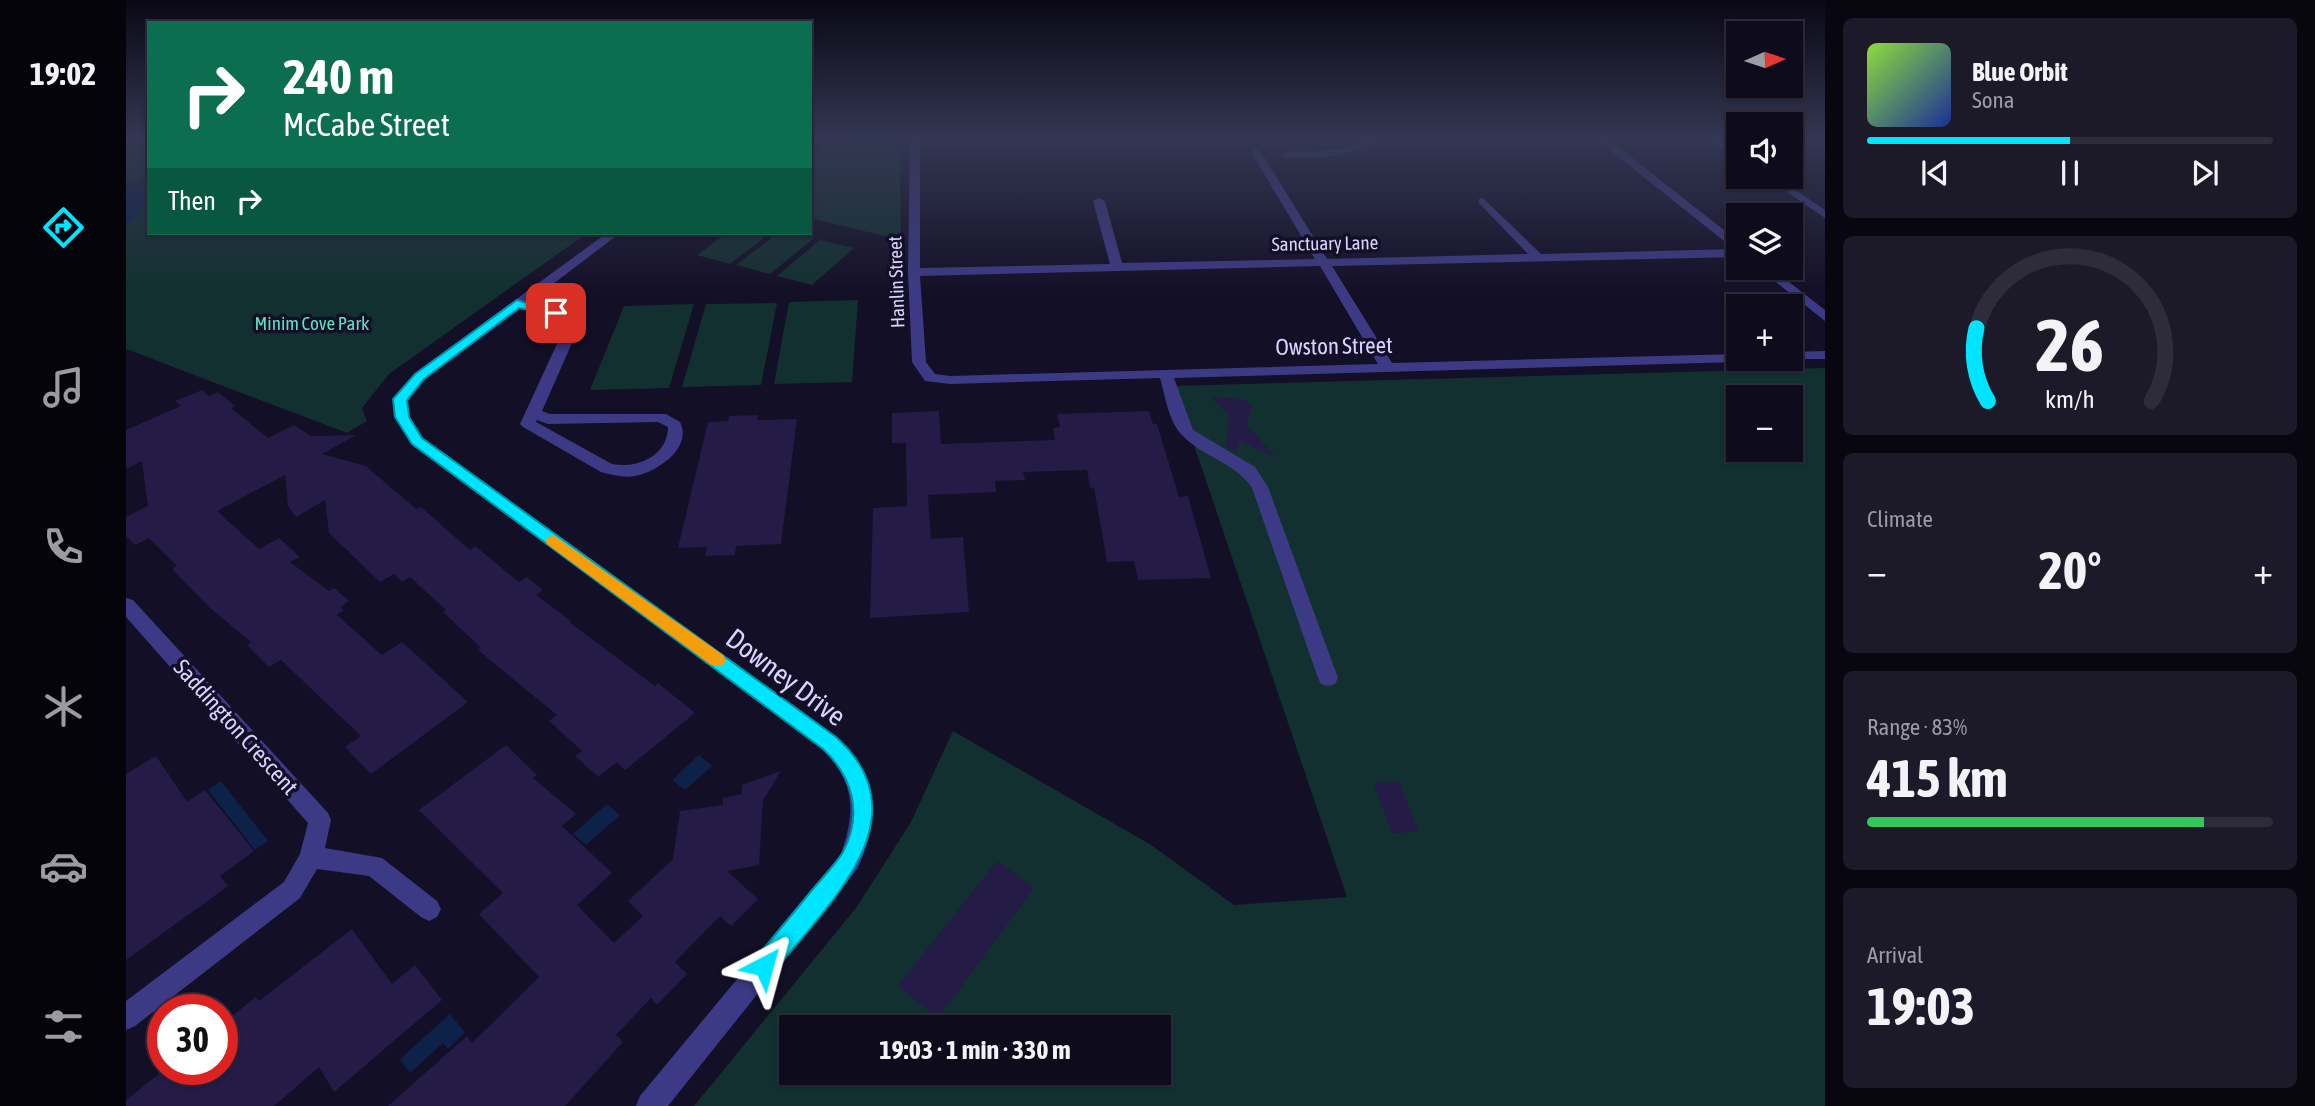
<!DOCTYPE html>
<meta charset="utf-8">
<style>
:root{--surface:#0e0b1c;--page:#1c1929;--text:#f1f3f6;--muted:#9b9ba3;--line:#2e2b3b;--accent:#00e5ff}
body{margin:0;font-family:"Asap Condensed",sans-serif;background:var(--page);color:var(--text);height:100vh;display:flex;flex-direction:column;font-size:26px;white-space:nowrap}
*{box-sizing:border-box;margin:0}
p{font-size:23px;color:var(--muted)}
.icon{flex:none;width:38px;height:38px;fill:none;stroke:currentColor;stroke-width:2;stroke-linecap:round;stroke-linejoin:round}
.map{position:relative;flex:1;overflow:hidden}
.details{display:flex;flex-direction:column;gap:18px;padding:18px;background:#08060f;width:490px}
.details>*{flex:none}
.hud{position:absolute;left:21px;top:21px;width:665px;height:214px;border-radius:0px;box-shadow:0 2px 5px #0004,0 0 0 2px var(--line);background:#0b6e4f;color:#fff;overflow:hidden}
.needle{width:46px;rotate:87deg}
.tools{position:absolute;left:1600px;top:21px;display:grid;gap:14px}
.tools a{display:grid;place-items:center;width:77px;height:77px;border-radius:0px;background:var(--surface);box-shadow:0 2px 5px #0004,0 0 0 2px var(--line);font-size:35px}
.speed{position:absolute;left:21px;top:994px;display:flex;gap:14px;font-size:35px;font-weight:700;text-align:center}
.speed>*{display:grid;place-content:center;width:91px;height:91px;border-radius:50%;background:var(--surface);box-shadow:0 2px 5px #0004,0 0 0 2px var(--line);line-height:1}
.speed .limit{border:10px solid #d22;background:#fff;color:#111}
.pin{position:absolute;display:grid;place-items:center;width:60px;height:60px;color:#fff;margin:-30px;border-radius:14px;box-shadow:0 4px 10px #0006}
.me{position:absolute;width:77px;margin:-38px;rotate:39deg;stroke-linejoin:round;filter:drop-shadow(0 0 5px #0008)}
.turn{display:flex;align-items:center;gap:24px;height:147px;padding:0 21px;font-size:32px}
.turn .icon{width:91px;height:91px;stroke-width:2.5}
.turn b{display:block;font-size:49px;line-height:60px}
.then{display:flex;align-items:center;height:66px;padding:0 21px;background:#0003;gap:14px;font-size:26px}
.big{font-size:52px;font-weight:700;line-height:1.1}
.details .tile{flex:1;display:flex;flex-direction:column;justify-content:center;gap:10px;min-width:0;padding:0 24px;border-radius:10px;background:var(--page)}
.details .dial{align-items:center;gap:0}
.dial svg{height:182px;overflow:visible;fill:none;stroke:var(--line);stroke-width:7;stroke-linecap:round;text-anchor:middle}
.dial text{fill:var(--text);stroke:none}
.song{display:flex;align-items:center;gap:21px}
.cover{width:84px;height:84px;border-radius:10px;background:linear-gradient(135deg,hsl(90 70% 55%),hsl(230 70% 35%))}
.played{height:7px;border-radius:4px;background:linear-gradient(90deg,var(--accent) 50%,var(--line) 50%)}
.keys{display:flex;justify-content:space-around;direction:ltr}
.heat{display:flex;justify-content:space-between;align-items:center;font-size:38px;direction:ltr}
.charge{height:10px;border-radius:5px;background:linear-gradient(90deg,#34c759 83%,var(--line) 0)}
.trip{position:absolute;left:653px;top:1015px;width:392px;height:70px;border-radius:0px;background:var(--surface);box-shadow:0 2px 5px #0004,0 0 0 2px var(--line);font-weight:700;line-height:70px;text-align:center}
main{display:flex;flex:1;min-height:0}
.dock{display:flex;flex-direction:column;width:126px;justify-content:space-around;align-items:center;background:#06040b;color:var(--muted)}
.dock .icon{width:49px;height:49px}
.dock .on{color:var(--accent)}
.dock b{font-size:32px;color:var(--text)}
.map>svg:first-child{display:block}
.green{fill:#12302f;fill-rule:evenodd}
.water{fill:#0c2248}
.building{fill:#241b47}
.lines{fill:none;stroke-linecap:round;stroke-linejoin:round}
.minor{fill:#3d3a85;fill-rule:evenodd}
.route{fill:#00e5ff;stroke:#0095a6;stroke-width:2}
.slow{fill:#f59e0b}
.labels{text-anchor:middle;stroke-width:7;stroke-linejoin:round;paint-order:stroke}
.far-street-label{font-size:19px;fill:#d9d4ff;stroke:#130f26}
.far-park-label{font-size:19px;fill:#5fe0c0;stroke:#130f26}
.street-label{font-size:23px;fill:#d9d4ff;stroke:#130f26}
.near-street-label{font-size:28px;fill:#d9d4ff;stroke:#130f26}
</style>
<main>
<nav class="dock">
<b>19:02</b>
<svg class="icon on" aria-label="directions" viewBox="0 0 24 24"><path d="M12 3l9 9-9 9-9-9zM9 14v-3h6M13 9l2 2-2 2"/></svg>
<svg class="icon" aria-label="music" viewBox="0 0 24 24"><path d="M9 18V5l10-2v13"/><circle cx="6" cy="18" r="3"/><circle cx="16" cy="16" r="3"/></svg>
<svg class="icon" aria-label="phone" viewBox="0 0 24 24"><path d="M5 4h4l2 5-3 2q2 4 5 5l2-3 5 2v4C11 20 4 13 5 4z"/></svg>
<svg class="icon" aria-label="climate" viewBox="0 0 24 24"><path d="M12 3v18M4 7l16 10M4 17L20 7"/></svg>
<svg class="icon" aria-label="car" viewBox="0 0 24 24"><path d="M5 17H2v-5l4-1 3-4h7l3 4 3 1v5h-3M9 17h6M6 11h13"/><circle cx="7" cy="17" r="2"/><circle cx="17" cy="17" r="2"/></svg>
<svg class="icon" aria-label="filters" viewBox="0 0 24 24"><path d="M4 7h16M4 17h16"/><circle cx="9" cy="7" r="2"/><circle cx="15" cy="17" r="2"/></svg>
</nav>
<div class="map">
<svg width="1699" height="1106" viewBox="0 0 1699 1106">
<rect width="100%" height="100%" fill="#130f26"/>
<!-- green -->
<g class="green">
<path d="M0,139H23V233H461L263,374L236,408L241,421L221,433L0,349Z"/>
<path d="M715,139L774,140L775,240L684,218V152Z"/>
<path d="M601,233H644L604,264L571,255Z"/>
<path d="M652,233L688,238L644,274L610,265Z"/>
<path d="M694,240L728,248L686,285L651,276Z"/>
<path d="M732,300L726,382L648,384L663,302Z"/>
<path d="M651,303L635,385L556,387L580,304Z"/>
<path d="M568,304L543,388L464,390L498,306Z"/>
<path d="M1699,368V1106H568L730,908L785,822L827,731L1025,845L1108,905L1221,897L1048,386ZM1612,397H1664V450H1612ZM665,1027H1032V1073H665Z"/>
</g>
<!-- water -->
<g class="water">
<path d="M23,176V200L0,227V184Z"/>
<path d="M573,755L586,766L559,790L546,780Z"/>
<path d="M95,781L142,841L129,850L82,790Z"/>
<path d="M481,804L494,815L460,845L447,834Z"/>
<path d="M324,1014L339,1033L322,1049L317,1043L284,1073L274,1059Z"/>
</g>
<!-- building -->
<g class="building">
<path d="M76,390L83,396L92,392L109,406L105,408L142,438L168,425L185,436L230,435L196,454L240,466L290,509L295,507L344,550L349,546L393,582L401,577L417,590L410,595L445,621L443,622L529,686L532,683L569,713L499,770L491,762L472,777L449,756L456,751L423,721L431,715L352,650L355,648L317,612L320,610L284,577L276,582L268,574L254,582L203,533L199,500L170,517L162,506L159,475L91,511L133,549L153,538L174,557L164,562L203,591L208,588L223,601L214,607L218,610L211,615L256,655L276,642L342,702L245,774L219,747L235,736L155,660L143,667L121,645L125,642L84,608L46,569L51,566L23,538L9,545L0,536V517L22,506L16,461L0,469V430L55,406L49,401Z"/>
<path d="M1107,397L1120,401L1126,407L1120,425L1151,458L1114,441L1110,452L1100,447L1103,416L1085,398Z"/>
<path d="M813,411L815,444L929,440L927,428L934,427L931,414L1023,411L1027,424H1031L1053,497L1062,496L1085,578L1012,580L1008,561L981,562L968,488H964L961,470L897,472L899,480L869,481L870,492L802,495L805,539L837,537L843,612L744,618L747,508L781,506L780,443H766V413Z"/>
<path d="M632,415L631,420L671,419L655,544L610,546L609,555L579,556L581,547L552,548L582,422L602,421L603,416Z"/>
<path d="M380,745L411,775L407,778L450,814L436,826L486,873L451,905L488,943L517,916L502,901L547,859L554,811L597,805V798L616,794V785L655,771L637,800L633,865L601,871L632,899L605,926L594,916L549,962L561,974L531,1005L525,998L490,1035L497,1042L439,1106H262L341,1036L346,1043L413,977L353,914L377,893L293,810Z"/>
<path d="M30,756L61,802L79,790L128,851L94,876L102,886L0,960V774Z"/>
<path d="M1273,782L1293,832L1266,833L1247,783Z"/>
<path d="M871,861L908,888L812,1018L772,986Z"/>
<path d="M226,929L266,984L289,965L316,1000L208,1092L193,1067L148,1106H0V1100L39,1069H96V1024L130,997L133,1001Z"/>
</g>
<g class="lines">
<!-- minor -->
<g class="minor">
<path d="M684,139H699L684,146Z"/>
<path d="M784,139H794V268L984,264L967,201L973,198L979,201L996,263L1189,259L1125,152L1130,149L1135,152L1201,259L1402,254L1353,203V199L1357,198L1415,254L1608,249L1470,139H1482L1612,241V257L1206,266L1266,363L1612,354V359H1618L1612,362L1048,378L1067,430L1129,467L1142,487L1212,678L1209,684L1202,686L1195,684L1192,678L1126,488C1109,462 1076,457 1056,435C1043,422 1039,396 1034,378L824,384L799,381L786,362L782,272ZM1194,266L1252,364L824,376L809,374L800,362L794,276Z"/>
<path d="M1245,139H1261L1212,156L1160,158L1155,155L1160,152L1211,150Z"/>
<path d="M1584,139H1596L1612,150V158Z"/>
<path d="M1639,177H1651L1699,210V218Z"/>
<path d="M481,233H494L402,303L455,315L457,318L416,411L424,414H540L554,422C567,448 531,472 509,476C498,478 486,475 475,472L397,427L394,424L442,320L394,309L299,379L281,400L284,417L297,438L711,737C751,778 755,816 732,868L542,1106H510L514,1096L715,854C730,810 729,784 697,749L286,444L268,417L267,399L289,373ZM411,420L422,424L532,422L542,427C542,456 511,469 486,464L410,422Z"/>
<path d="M1632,268H1645L1699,310V321Z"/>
<path d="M1699,351V359H1659H1664V352Z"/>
<path d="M0,598L7,600L202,813L205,820L199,848L256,858L311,901L315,909L311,917L303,921L295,917L243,876L191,869L174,898L9,1026L0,1030V1001L158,882L174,854L182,823L0,617Z"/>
</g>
</g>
<!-- sky -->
<linearGradient id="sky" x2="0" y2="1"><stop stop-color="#0a0815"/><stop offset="0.47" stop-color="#333752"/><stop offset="1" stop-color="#333752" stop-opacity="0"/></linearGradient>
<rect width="1699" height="294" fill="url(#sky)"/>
<!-- route -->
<path class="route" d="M391,300L436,313L430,317L393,308L298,379L281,400L283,417L296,438L710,737C801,818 699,907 646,974L638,977L630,974L626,966L630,958C647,937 665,916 682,895C693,881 708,867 717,852C737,814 727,777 697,749L286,444L269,417L267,399L289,374Z"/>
<!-- slow -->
<path class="slow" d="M427,535L597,655L600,660L597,665H585L421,544L419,540Z"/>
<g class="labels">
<!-- far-street labels -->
<g class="far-street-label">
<text transform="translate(1199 243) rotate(-1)" y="7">Sanctuary Lane</text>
<text transform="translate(770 282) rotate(-92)" y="7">Hanlin Street</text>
</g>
<!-- far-park labels -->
<g class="far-park-label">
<text x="186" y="330">Minim Cove Park</text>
</g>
<!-- street labels -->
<g class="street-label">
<text transform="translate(1208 346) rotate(-1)" y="8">Owston Street</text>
<text transform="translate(110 727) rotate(48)" y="8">Saddington Crescent</text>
</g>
<!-- near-street labels -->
<g class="near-street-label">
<text transform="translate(660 677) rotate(37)" y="10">Downey Drive</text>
</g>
</g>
</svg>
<div class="tools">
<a><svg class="needle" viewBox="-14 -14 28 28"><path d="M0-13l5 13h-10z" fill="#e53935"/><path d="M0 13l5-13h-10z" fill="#9b9ba3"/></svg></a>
<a><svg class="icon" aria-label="sound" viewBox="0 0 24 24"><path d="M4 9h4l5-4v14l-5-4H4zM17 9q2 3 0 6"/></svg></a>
<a><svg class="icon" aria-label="layers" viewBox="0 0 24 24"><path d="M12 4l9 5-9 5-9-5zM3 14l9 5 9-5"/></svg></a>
<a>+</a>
<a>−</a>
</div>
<div class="speed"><div class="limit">30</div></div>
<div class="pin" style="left:430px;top:313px;background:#d93025"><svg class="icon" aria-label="arrive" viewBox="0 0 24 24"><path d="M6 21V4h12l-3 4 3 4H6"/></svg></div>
<svg class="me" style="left:638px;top:966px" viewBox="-20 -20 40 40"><path d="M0-17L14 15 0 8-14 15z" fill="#00e5ff" stroke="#fff" stroke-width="4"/></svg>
<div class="trip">19:03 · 1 min · 330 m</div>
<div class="hud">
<div class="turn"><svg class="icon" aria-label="right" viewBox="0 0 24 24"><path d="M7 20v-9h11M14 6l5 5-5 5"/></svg><div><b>240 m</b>McCabe Street</div></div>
<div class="then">Then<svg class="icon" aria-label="right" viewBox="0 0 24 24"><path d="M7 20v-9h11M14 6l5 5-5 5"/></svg></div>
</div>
</div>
<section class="details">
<div class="tile">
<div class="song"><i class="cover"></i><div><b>Blue Orbit</b><p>Sona</p></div></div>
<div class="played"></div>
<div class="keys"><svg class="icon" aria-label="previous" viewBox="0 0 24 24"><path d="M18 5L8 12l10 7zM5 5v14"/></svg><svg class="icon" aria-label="pause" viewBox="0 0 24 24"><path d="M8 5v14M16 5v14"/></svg><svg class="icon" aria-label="next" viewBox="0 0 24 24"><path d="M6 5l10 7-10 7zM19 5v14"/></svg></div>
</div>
<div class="tile dial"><svg viewBox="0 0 100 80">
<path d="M14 69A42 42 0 1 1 86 69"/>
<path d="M14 69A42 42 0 0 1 9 37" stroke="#00e5ff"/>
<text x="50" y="56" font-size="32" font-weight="700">26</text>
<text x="50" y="72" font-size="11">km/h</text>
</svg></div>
<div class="tile"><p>Climate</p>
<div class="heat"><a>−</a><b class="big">20°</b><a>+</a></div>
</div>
<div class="tile"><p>Range · 83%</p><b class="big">415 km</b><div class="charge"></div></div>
<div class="tile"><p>Arrival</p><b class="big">19:03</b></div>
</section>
</main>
